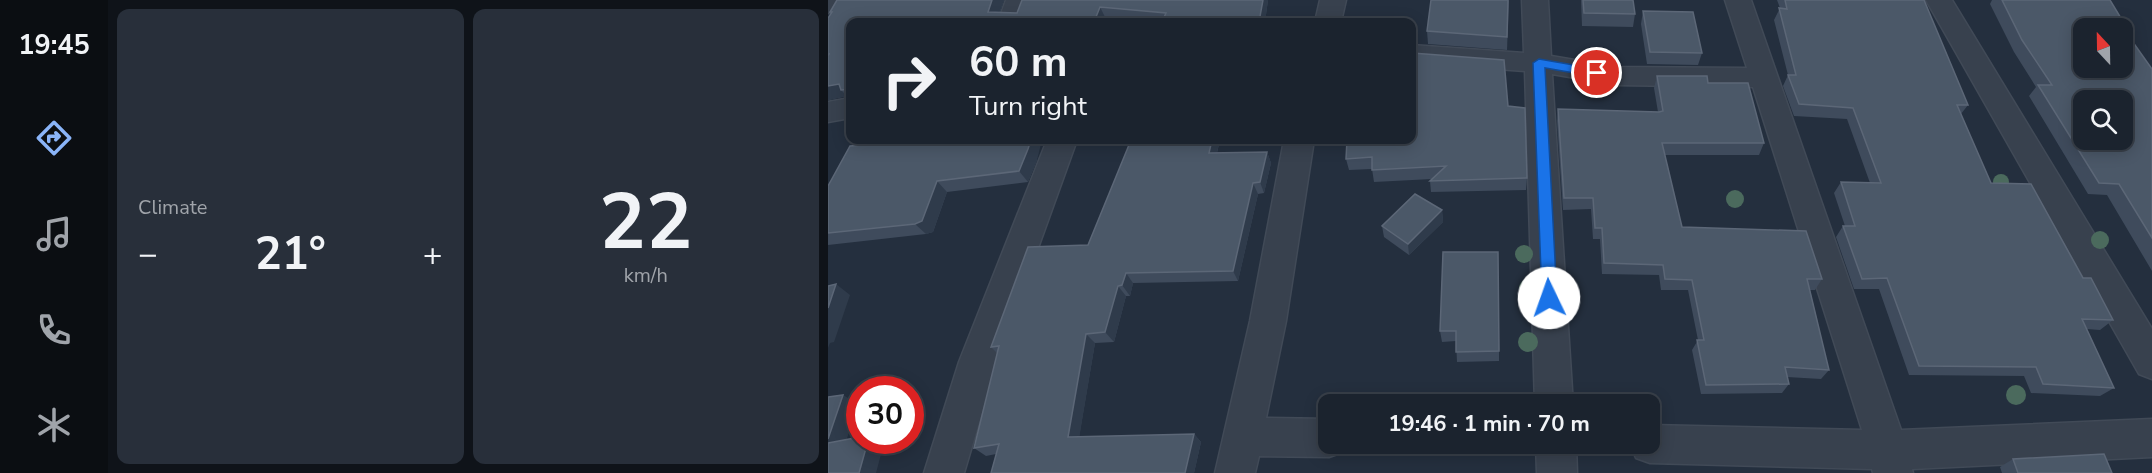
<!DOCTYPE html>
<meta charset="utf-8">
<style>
:root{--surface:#1b232e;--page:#282f3a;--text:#f1f3f6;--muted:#a0a4aa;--line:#39404a;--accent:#8ab4f8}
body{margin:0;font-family:"Nunito Sans",sans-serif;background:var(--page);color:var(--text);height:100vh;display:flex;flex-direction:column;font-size:22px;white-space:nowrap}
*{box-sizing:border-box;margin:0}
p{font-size:20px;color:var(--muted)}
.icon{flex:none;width:33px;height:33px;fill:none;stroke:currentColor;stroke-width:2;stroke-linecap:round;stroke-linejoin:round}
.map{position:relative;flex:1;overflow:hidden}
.drawer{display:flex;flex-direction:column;gap:9px;padding:9px;background:#0f1319;width:720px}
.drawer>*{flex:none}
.guide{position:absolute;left:18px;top:18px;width:570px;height:126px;border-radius:12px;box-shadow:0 3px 15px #0003,0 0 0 2px var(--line);background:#1b232e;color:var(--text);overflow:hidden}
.needle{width:39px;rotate:338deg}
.controls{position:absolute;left:1245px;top:18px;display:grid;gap:12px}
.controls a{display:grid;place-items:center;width:60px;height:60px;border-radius:12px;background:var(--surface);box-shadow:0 3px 15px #0003,0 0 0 2px var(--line);font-size:30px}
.speed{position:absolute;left:18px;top:376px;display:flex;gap:12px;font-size:30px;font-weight:700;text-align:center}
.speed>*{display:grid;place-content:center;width:78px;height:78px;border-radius:50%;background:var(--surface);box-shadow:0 3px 15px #0003,0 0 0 2px var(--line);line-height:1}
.speed .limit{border:9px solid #d22;background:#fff;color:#111}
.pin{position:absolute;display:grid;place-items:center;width:51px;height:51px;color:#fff;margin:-26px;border:3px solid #fff;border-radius:50%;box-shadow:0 2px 6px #0007}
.me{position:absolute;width:66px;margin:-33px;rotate:357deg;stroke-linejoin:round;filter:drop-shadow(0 0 4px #0008)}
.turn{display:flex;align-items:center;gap:21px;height:126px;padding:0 24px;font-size:27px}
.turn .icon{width:78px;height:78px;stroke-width:2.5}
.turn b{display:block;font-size:42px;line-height:51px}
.big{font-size:45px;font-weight:700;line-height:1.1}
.drawer .widget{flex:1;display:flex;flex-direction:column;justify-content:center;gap:9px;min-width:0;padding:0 21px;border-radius:12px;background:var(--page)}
.drawer .dial{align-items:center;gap:0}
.dial b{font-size:78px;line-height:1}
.heat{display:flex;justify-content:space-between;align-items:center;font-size:33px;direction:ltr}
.drawer .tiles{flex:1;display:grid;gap:9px;grid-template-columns:repeat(2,1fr)}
.trip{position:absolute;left:490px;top:394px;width:342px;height:60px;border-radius:12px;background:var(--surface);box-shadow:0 3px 15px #0003,0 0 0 2px var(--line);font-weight:700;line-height:60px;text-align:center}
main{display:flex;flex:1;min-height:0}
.tabs{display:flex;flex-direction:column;width:108px;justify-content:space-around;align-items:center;background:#0b0e12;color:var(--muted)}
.tabs .icon{width:42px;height:42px}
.tabs .active{color:var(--accent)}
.tabs b{font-size:27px;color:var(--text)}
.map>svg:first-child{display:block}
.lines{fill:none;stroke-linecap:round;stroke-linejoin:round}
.minor-casing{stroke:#414a57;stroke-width:3}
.minor{fill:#38414e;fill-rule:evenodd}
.tree{fill:#4b6a5d}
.wall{fill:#3f4b5c}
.shaded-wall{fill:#2f3b4b}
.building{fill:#4b5868;stroke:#5c6777;stroke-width:1.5;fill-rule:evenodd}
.route{fill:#1a73e8;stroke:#114b97;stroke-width:1.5}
</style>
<main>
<nav class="tabs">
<b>19:45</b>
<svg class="icon active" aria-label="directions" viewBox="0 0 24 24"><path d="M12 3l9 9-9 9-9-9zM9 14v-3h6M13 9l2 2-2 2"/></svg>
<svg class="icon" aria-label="music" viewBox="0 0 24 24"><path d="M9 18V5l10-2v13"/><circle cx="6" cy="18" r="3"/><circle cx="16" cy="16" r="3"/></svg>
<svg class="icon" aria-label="phone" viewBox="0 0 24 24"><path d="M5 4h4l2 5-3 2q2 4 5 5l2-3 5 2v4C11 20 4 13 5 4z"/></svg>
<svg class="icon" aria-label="climate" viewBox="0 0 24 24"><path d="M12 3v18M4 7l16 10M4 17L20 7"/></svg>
</nav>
<section class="drawer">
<div class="tiles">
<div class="widget"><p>Climate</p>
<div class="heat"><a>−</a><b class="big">21°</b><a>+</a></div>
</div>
<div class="widget dial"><b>22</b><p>km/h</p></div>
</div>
</section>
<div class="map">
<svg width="1324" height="473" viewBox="0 0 1324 473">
<rect width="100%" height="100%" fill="#242f3e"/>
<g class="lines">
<defs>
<g id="minor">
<path d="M0,0H15L9,11L0,13Z"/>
<path d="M178,0H204L196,22H170Z"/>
<path d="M492,0H518L513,22H487Z"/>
<path d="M694,0H720L723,56L788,67L919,68L897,0H923L1073,430L1324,419V457L1084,469L1085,473H1045L1044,469L822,463L808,458L802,444H822V425L1034,430L925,87L788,85L724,74L745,405H707L697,71L584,63V45L696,53Z"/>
<path d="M1098,0H1124L1324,329V379L1311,374Z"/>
<path d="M22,98V118L0,122V102Z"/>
<path d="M219,140H249L169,362L136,473H96L131,362Z"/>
<path d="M456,140H486L458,321L438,418L501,419V444H518L515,452L501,457L431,456L427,473H387L422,321Z"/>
<path d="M708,444H748L749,473H709Z"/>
</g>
</defs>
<!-- minor casing -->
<use href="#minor" class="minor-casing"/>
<!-- minor -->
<use href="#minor" class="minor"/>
</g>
<!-- trees -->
<g class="tree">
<circle cx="1173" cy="182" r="8"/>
<circle cx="907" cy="199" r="9"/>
<circle cx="1272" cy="240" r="9"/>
<circle cx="696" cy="254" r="9"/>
<circle cx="700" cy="288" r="9"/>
<circle cx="700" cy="342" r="10"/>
<circle cx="1188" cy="395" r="10"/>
</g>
<!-- wall -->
<g class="wall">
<path d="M9,0H176L172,12L189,13L194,0H440L437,22H316L278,19L22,22V100L19,96L0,100V18L3,14L2,12Z"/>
<path d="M681,0L679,50L600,44L599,31Z"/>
<path d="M753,0H805L807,14L805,27L754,26Z"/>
<path d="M949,0H1096L1140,105L1133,114L1163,183L1255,278L1285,320L1272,330L1259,329L1286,388L1272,396L1203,393L1196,376L1081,375L1051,289H1026L1008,237L1015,226H1017L1006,193L1013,182L1042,183L1019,119L966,116L955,86L960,75L946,20L952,8Z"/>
<path d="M1164,0H1282L1305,38L1303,40L1324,69V271L1279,195L1260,194L1201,96L1208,87L1186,52L1162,4Z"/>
<path d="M815,11L874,53L870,65L819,64L813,24Z"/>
<path d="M829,76L880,83L936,143L931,155H837L854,227L994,279L987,290H982L1001,370L993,379L959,377L961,384L954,393L873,394L864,350L870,340L860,290H833L831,275L774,274L772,239H765L763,209L735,210L729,121L730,109L830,112L826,88Z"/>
<path d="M680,106L699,178L698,190L603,192L602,181L604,179L546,182L544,169L521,170L518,159L519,145H508L506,140H584Z"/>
<path d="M303,140H392L389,153L439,152L443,163L436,193L430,194L410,281L305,283L302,296H298L286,342L267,343L251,437L366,434L373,442L366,473H163L168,454L158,456L146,448L169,353L163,347L260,245Z"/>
<path d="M209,160L200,182L119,192L105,232L98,234L0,245V186Z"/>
<path d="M614,210L615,222L581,255L556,237L554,226Z"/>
<path d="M615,252L671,351V361L629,362L628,341L614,342L612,331Z"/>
<path d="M1185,459L1284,473H1174L1172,467Z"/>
</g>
<!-- shaded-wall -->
<g class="shaded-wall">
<path d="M164,0H176L168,22L160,12Z"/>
<path d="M435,0H440L437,22H431Z"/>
<path d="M272,7L278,19L277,22H266Z"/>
<path d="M11,84L13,90L19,96L0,100V86Z"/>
<path d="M203,140H214L209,160L200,182L191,171Z"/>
<path d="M384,140H392L386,164L381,153Z"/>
<path d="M439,152L443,163L436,193L432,182Z"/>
<path d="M109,181L119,192L105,232L98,234L87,224Z"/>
<path d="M425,183L430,194L410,281L405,271Z"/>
<path d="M614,210L615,222L581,255L580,244Z"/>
<path d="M298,273L305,283L302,296L294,285Z"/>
<path d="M8,284L22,295L6,342L2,343L0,348V308Z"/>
<path d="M290,286L298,296L286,342L277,332Z"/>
<path d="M258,334L267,343L250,445L240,437Z"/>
<path d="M15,395L30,404L15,451L0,444V439Z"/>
<path d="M366,434L373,442L366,473H357Z"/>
<path d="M40,441H52L56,443L48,473H31Z"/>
</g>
<!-- building -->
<g class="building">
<path d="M9,0H164L160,12L189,13L194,0H435L431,22H334L338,13L272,7L266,22H22V89L13,90L11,84L0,86V56L1,54H0V18L4,12H2Z"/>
<path d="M603,0H680L679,37L599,31Z"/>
<path d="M755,0H805L807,14L756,13Z"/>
<path d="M957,0H1096L1140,105H1129L1163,183L1203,184L1255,278H1263L1285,320L1254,319L1286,388L1215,384L1208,367L1091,366L1059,278L1034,279L1015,226H1027L1013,182L1053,183L1025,108L971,104L960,75H968L951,8L959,9Z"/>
<path d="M1174,0H1282L1305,38H1302L1324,69V238L1291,184L1271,183L1210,85H1224L1194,40ZM1256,28H1294V68H1256ZM1256,100H1294V140H1256Z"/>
<path d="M815,11L865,12L874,53L822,52Z"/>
<path d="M584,53L676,60L680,106L697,108L699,178L602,181L618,166L544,170V157L518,159L519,140H584Z"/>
<path d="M829,76H879L880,83H920L936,143H834L854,227L978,231L994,279H979L1001,370L957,367L961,384L878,385L869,340H876L864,280L837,279L835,265L776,263L774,228H767L765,198H736L730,109L831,112L835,111Z"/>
<path d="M95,140H203L200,149L191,171L109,181L94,221L87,224L0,233V186L22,146Z"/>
<path d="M303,140H384L381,153L439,152L432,182L425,183L405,271L298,273L294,285L290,286L277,332L258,334L240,437L366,434L357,473H163L171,444L146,448L171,346L163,347L200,247L260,245Z"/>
<path d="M587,194L614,210L580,244L554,226Z"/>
<path d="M615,252H670L671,351L628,352V331H612Z"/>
<path d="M8,284L0,308V286Z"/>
<path d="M15,395L0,439V397Z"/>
<path d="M32,437V441H40L31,473H0V443Z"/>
<path d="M1276,454L1284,473H1190L1185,459Z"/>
</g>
<!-- route -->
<path class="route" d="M711,59L769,69L774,73L769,77L717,68L729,298L726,302L721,304L716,302L714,298L705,63Z"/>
</svg>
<div class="controls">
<a><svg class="needle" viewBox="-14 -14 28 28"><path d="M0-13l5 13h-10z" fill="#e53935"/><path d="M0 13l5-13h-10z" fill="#a0a4aa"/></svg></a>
<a><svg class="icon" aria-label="search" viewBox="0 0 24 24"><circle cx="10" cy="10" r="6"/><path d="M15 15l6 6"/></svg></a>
</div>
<div class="speed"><div class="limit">30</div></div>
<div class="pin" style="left:769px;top:73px;background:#d93025"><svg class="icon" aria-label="arrive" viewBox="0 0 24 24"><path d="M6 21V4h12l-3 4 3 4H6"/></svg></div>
<svg class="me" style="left:721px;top:298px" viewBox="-20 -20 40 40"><circle r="19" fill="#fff"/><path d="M0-13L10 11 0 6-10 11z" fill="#1a73e8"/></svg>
<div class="trip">19:46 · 1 min · 70 m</div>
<div class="guide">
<div class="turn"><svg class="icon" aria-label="right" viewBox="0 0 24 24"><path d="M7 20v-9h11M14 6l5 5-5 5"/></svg><div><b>60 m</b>Turn right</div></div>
</div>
</div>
</main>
